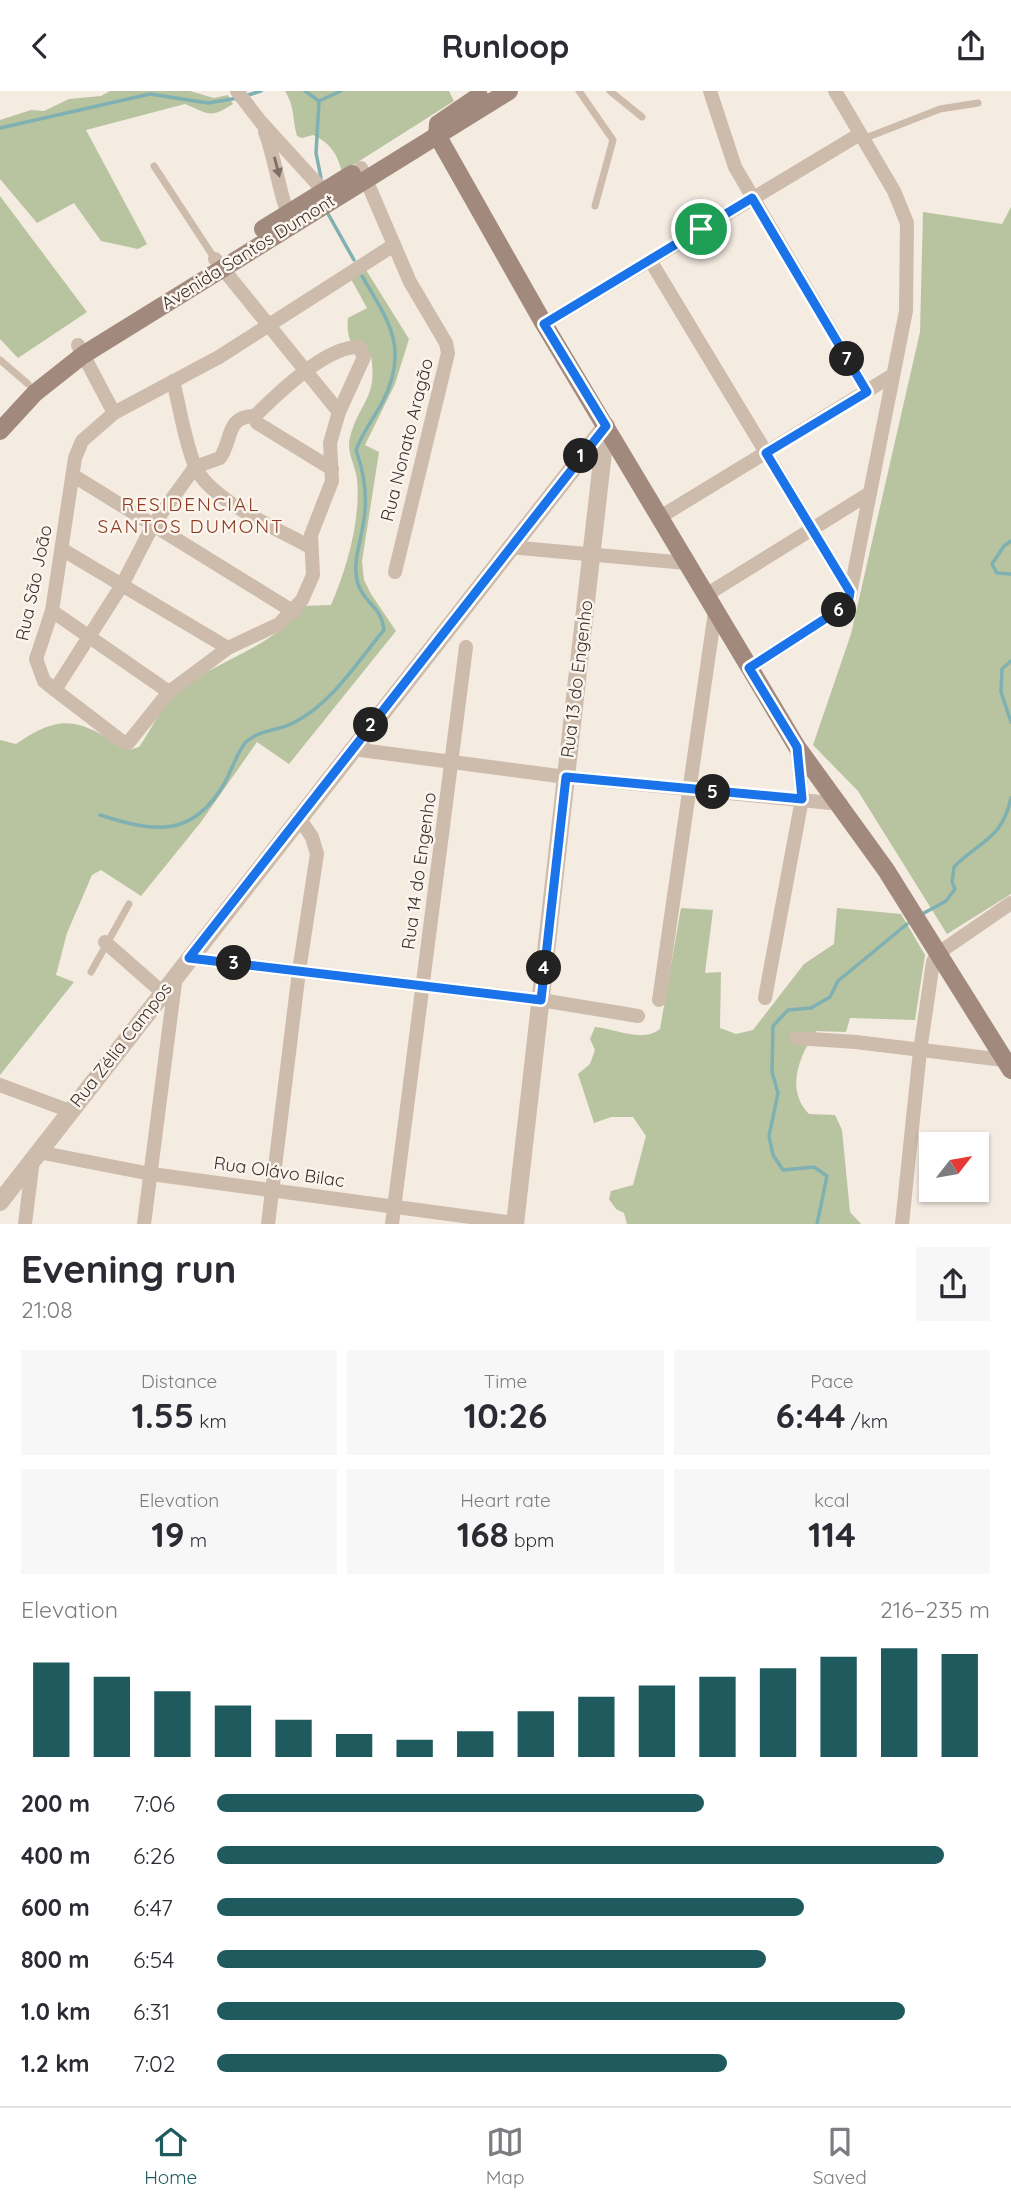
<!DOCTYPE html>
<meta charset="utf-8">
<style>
body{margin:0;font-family:Quicksand,sans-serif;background:#f7f7f7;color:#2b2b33;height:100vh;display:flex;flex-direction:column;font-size:26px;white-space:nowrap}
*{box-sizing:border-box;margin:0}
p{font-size:23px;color:#7c7c81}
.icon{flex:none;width:38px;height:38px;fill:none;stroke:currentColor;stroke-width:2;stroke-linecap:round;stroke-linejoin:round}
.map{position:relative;height:1133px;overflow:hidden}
.details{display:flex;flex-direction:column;background:#fff;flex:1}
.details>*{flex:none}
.needle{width:46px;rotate:59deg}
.fabs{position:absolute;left:919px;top:1041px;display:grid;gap:14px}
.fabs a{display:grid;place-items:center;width:70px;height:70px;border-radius:0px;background:#fff;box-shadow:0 2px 5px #0004;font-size:35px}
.pin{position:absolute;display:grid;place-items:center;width:60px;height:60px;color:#fff;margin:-30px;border:4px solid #fff;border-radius:50%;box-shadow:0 2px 7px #0007}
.km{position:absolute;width:35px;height:35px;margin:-18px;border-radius:50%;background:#222;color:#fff;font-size:19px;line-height:35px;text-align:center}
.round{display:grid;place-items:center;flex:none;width:74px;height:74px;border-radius:0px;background:#f7f7f7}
.overview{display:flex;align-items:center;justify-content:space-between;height:119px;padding:0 21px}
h1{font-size:38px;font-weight:700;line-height:52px}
.metrics{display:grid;grid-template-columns:repeat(3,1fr);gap:10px;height:119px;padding:7px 21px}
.metrics div{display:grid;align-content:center;border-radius:0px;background:#f7f7f7;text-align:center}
.metrics b{font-size:35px;font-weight:700}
.metrics small{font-size:19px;font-weight:400}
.metrics p{font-size:19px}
.chart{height:196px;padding:14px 21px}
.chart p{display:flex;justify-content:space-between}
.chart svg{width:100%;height:126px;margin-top:7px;stroke:#1f5a5e;stroke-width:6}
ul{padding:0 21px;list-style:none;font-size:23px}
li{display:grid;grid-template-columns:112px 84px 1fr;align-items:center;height:52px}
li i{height:18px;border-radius:9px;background:#1f5a5e}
header{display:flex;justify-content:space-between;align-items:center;height:91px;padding:0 21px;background:#fff;font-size:32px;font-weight:700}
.tab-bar{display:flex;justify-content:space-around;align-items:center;height:98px;border-top:2px solid #e1e1e2;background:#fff;font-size:19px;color:#7c7c81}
.tab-bar a{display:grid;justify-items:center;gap:4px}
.tab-bar .current{color:#1f5a5e}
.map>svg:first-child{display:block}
.green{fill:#b8c4a0}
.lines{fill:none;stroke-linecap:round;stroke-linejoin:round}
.stream{stroke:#7fb0b2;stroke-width:3.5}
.service{stroke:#cdbbac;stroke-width:7}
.minor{stroke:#cdbbac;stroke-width:14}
.tertiary{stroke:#cdbbac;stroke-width:18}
.secondary{stroke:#a18a7d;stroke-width:18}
.oneway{fill:#7d6f65}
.route-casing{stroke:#fff;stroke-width:14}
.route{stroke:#1a73e8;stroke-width:9}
.labels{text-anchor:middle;stroke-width:5;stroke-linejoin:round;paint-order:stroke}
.street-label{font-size:18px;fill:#3b302b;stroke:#fbf5ee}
.neighbourhood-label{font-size:19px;letter-spacing:2px;fill:#8c3b22;stroke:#fbf5ee}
</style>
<header><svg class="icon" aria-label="back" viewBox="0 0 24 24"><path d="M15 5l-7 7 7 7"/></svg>Runloop<svg class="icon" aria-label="share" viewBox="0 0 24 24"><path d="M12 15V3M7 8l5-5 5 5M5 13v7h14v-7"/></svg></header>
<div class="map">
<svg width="1011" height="1133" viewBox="0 0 1011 1133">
<rect width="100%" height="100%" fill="#f4ebe1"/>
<g class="green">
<path d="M110,0H190L214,7L228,4L233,13C210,28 209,23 185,13L86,39L147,153L138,158L101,150L74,112L37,132L0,88V29L31,19L44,20L69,8L101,5Z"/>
<path d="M285,0H449L454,10L342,81C337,62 330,52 313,44L302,47L297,45C292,26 295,17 285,0Z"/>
<path d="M0,105L87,221L18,267L0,248Z"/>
<path d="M1011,116V803L947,843L858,700L813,654L851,543L920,241L923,121L1002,133Z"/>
<path d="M366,179L409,248L395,293L365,354L379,361L362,470L364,489L371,503L396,540L289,673L257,651L201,731L141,805L101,779L92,784L67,842L56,884L74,891L0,984V649L16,653C66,618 82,632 129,659L139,656C151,639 161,616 176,603C214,568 274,558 303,515L331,514C347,477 361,428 357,388C355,373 346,361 350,346C360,310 378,307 371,265C351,260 346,246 348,227L367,217L351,188Z"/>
<path d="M681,817L713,819L705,882L721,881L720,937L736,943L753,939L804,873L834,853L837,817L901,823L925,864L915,929L850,927L846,941L816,940C799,966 785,998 809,1023L835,1024L842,1039L850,1121L861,1133H627L624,1122L616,1118L609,1108L611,1100L633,1094L646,1045L633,1026H611L594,1032L578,983L590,973L595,959L590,948L595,936C617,938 642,952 660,938Z"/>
</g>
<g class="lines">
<g class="stream">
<path d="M305,0L319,10L341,0"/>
<path d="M245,5L261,0"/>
<path d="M319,10L316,62L321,87"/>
<path d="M0,37L150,3L208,12L238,7"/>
<path d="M327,121L354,169"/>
<path d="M1011,450L1004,455L992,473L997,482L1011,483"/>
<path d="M1011,570L1002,578L1001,601L1011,631"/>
<path d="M100,724C153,741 192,748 224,693C231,681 237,661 246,651C260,638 280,640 295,631C333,611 357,571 384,539C381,514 365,514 358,493C352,473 360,454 363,434C368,409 365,384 356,359C363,341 373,328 382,312C410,258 389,231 362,185"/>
<path d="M924,822L946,810L955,798L952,791L954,776C981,749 1002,748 1011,707"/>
<path d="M817,1133L827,1085L814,1076L783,1079L773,1064L769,1045L778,1002L772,981L773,935L788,919L811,917L830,906L838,890L907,833"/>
</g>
<g class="service">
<path d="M579,0L613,49L595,115"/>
<path d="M610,0L642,26"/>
<path d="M863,48L940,18L978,12"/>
<path d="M154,75L215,168"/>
<path d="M0,269L28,293"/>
<path d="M91,881L129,813"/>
</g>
<g class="minor">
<path d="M237,0L260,30L331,108"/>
<path d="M710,0L735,76L867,301"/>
<path d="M265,41C276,68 280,112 293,132"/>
<path d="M361,77L410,191L446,252L448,262L395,481"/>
<path d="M215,168L339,321"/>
<path d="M650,169L850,501"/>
<path d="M544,233L860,43"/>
<path d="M78,254L114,322"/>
<path d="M173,290C180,317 184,348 195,375C209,409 278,438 310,456"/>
<path d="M255,325L257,332L332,378"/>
<path d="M74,385L294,521"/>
<path d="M660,426L893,284"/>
<path d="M509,456L686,472"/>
<path d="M63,459L228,557"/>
<path d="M706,504L870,402"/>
<path d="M52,520L169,601"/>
<path d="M749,577L848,513L906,220L907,132L894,100L835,0"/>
<path d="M55,599L122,494L153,434L195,376L220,367C233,349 225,325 255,325C278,302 326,255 359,256L364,266L339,321L330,352L332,390L311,444L313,484L302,509L279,533L228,557L169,601L128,652L123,651L55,599L44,590L36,568L52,520L75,367L82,350L114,322L219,266L394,154"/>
<path d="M353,658L566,686L841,713"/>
<path d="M105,851L162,901"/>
<path d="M189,867L541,909L638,925"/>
<path d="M765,907L802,708L797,656"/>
<path d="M659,909L715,521"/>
<path d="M796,947L856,951L1004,969"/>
<path d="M0,994L70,1020"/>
<path d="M38,1061L151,1083L515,1132"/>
<path d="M25,1133L33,1068"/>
<path d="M144,1133L176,884"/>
<path d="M268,1133L299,880L317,763L312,746L299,727"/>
<path d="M392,1133L466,556"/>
<path d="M902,1133L920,960L933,871L937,863L1011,812"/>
</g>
<g class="tertiary">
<path d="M0,1111L606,335"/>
<path d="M515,1133L606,335"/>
</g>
<g class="secondary">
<path d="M479,5L438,33L437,44L544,233L797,656L886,779L1011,979"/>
<path d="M263,138L352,83"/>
<path d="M0,340L35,302L83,264L509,0"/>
</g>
</g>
<defs><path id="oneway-solid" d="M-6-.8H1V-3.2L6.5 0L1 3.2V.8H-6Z" transform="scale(1.75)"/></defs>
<use class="oneway" href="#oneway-solid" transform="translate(277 76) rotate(75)"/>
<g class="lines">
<g class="route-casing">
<path id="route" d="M752,107L867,301L766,362L850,501L848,513L749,577L797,656L802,708L566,686L541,909L189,867L606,335L544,233Z"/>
</g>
<use href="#route" class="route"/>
</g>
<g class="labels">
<g class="street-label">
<text transform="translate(248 161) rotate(-32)" y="6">Avenida Santos Dumont</text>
<text transform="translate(407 349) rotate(-76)" y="6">Rua Nonato Aragão</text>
<text transform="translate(34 492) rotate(-78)" y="6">Rua São João</text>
<text transform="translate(577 588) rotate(-83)" y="6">Rua 13 do Engenho</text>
<text transform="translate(419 780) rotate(-82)" y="6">Rua 14 do Engenho</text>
<text transform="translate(121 954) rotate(-52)" y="6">Rua Zélia Campos</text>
<text transform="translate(279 1081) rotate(8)" y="6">Rua Olávo Bilac</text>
</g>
<g class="neighbourhood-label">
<text x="191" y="420">RESIDENCIAL<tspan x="191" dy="22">SANTOS DUMONT</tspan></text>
</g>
</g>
</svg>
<div class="fabs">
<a><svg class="needle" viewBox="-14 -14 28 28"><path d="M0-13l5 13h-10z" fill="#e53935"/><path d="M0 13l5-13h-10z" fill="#7c7c81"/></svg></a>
</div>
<div class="pin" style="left:701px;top:138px;background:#1e9e55"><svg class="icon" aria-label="arrive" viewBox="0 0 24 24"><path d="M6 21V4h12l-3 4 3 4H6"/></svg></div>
<b class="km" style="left:581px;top:365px">1</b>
<b class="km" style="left:371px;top:634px">2</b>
<b class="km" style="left:234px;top:872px">3</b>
<b class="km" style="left:544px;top:877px">4</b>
<b class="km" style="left:713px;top:701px">5</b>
<b class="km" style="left:839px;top:519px">6</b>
<b class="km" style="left:847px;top:268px">7</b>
</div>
<section class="details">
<div class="overview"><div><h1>Evening run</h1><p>21:08</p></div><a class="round"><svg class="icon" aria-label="share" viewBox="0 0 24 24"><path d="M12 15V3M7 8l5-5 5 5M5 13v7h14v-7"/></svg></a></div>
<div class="metrics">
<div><p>Distance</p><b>1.55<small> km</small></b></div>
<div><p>Time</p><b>10:26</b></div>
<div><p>Pace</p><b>6:44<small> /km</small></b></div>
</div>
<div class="metrics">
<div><p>Elevation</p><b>19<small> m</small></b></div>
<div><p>Heart rate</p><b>168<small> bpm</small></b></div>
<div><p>kcal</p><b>114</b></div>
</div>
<div class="chart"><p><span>Elevation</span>216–235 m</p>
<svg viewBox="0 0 160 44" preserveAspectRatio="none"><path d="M5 44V11M15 44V16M25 44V21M35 44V26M45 44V31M55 44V36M65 44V38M75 44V35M85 44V28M95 44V23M105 44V19M115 44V16M125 44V13M135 44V9M145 44V6M155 44V8"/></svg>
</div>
<ul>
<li><b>200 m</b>7:06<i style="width:63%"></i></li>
<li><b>400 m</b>6:26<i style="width:94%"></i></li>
<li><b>600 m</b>6:47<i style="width:76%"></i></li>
<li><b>800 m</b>6:54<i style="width:71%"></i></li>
<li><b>1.0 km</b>6:31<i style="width:89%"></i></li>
<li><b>1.2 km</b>7:02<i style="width:66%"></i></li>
</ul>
</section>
<nav class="tab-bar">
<a class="current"><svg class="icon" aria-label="home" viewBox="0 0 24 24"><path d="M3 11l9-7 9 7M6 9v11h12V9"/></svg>Home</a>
<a><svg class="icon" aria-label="map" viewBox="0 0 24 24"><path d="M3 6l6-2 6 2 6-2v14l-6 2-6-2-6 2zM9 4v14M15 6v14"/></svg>Map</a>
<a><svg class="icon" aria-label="saved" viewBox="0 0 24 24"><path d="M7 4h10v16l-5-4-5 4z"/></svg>Saved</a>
</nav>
